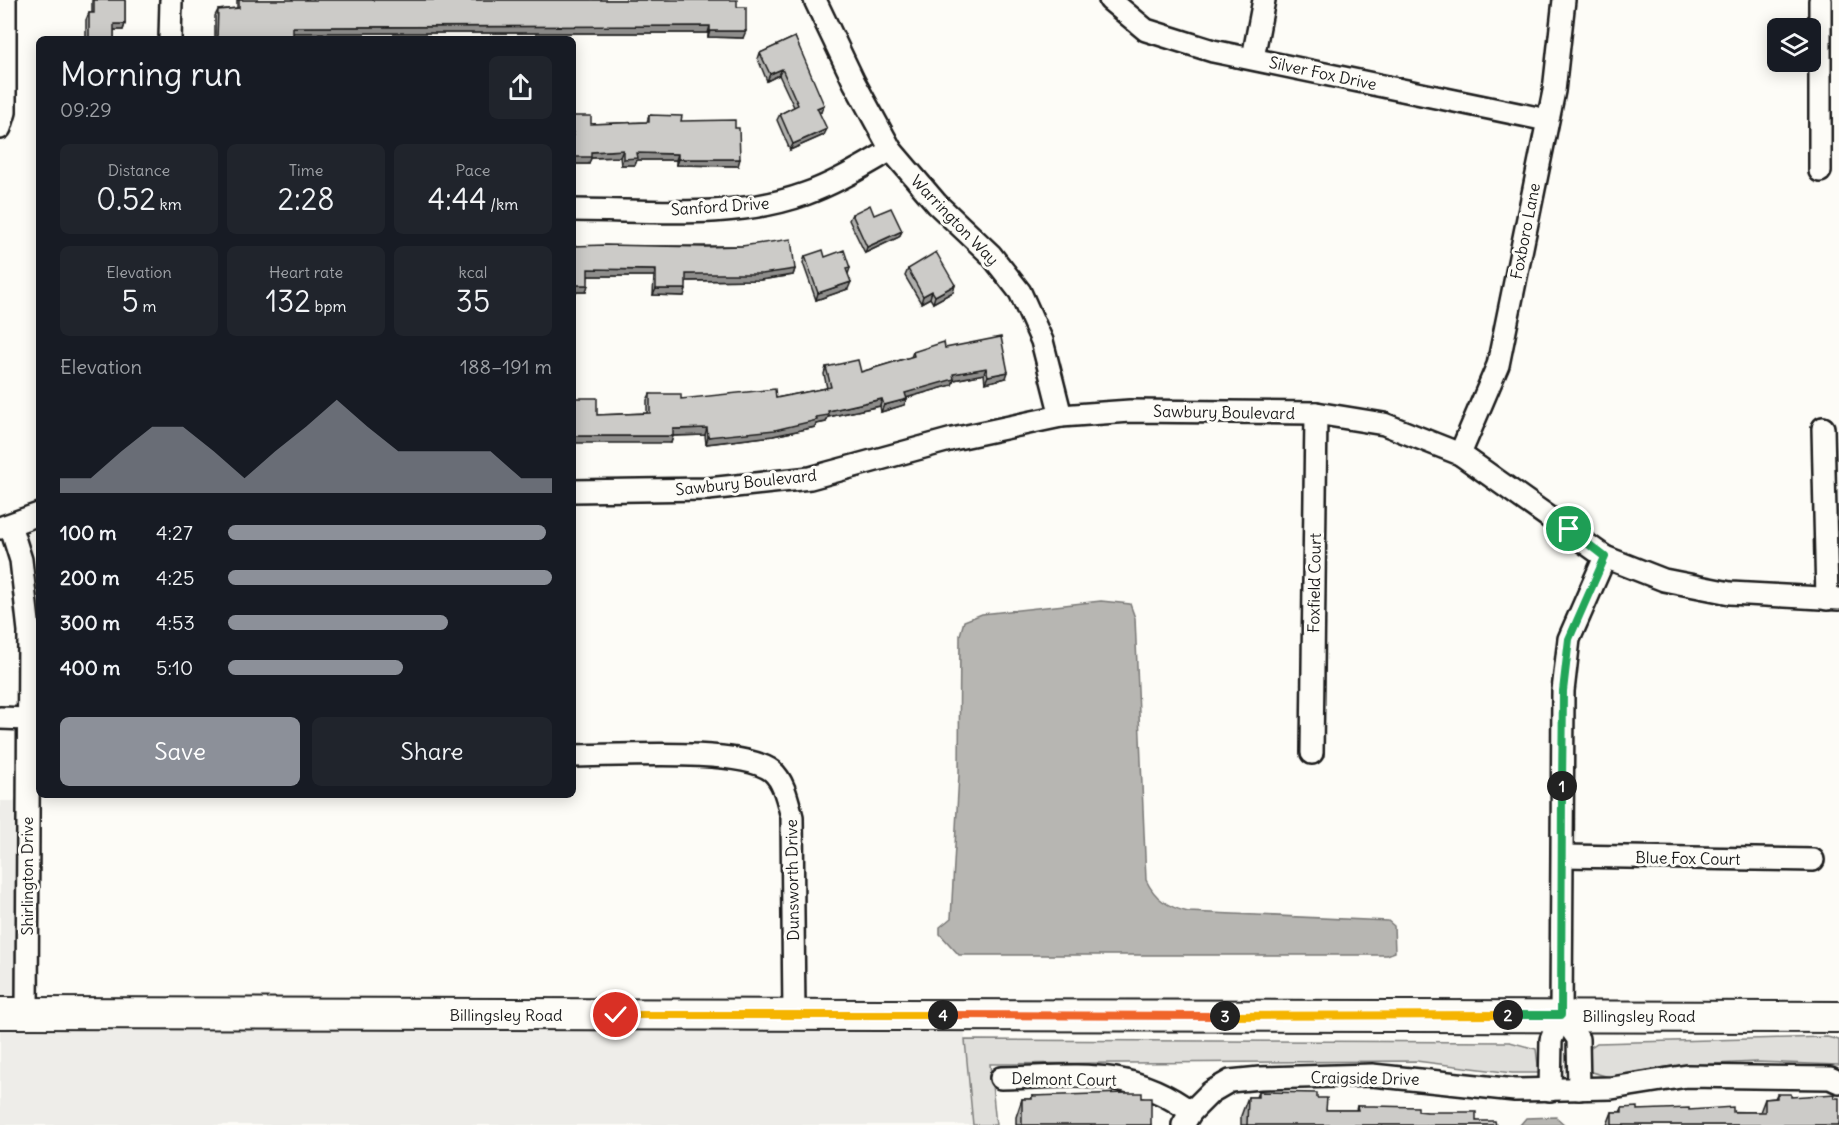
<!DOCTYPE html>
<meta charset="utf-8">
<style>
body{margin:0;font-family:Delius,sans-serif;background:#20242c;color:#f1f3f6;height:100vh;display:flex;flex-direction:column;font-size:22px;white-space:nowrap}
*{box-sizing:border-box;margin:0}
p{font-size:20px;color:#9ea1a6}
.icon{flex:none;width:33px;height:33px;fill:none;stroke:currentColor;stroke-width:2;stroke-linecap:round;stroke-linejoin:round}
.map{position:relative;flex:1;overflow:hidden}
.sheet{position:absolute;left:36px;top:36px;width:540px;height:762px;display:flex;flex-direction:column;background:#171b24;border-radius:9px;box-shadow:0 3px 15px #0003}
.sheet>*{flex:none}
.fabs{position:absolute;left:1767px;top:18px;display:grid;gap:12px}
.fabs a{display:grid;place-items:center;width:54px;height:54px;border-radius:9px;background:#171b24;box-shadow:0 3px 15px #0003;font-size:30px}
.pin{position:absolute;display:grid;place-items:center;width:51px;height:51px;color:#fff;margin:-26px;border:3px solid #fff;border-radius:50%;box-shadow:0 2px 6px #0007}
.km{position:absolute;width:30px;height:30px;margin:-15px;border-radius:50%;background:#222;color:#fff;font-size:16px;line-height:30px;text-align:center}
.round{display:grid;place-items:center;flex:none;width:63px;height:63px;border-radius:9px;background:#20242c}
.head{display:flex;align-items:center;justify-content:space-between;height:102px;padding:0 24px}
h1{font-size:33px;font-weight:600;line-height:45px}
.figures{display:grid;grid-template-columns:repeat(3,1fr);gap:9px;height:102px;padding:6px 24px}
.figures div{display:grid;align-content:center;border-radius:9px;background:#20242c;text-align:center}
.figures b{font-size:30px;font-weight:600}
.figures small{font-size:16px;font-weight:400}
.figures p{font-size:16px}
.chart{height:168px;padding:12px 24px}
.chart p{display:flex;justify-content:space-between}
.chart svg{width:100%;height:108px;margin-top:6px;fill:#8c9099;opacity:.7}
.action{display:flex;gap:12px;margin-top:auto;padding:12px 24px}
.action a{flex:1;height:69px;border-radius:9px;background:#8c9099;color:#fff;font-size:24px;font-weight:600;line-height:69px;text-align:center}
.action a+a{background:#20242c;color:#f1f3f6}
ul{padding:0 24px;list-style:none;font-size:20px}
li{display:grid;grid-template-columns:96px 72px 1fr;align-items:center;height:45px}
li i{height:15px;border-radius:8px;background:#8c9099}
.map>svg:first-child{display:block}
.built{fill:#eeede9}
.green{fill:#e0dfdb;stroke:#7e7e7c;stroke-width:1.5}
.water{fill:#b7b6b2;stroke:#797876;stroke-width:1.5}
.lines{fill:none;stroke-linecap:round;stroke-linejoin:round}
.street-casing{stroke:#1c1c1c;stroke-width:26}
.secondary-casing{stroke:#1c1c1c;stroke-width:34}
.street{stroke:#fdfcf7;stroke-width:21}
.secondary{stroke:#fdfcf7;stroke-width:30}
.wall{fill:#afafac;stroke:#1c1c1c;stroke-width:1.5}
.shaded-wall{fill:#8f8e8c;stroke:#1c1c1c;stroke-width:1.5}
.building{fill:#cccbc8;stroke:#1c1c1c;stroke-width:1.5}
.split-1-casing{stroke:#fff;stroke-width:12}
.split-2-casing{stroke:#fff;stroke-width:12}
.split-3-casing{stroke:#fff;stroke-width:12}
.split-4-casing{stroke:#fff;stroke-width:12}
.split-5-casing{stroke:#fff;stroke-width:12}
.split-1{stroke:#22a559;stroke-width:8}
.split-2{stroke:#22a559;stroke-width:8}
.split-3{stroke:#f5b400;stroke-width:8}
.split-4{stroke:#f0652b;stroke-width:8}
.split-5{stroke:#f5b400;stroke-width:8}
.labels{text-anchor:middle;stroke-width:6;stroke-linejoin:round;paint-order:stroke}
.street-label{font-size:16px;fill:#1c1c1c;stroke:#fdfcf7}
</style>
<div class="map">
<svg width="1839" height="1125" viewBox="0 0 1839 1125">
<rect width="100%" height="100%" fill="#fdfcf7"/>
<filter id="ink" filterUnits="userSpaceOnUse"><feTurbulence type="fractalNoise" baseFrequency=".0167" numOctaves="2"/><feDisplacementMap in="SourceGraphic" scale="12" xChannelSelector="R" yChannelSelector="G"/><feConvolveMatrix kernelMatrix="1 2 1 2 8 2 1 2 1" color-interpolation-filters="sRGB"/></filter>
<g filter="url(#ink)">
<path class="built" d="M0,801H28L27,1013L963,1015L973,1125H0Z"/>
<g class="green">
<path d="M1827,1037L1839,1040V1065L1756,1062L1672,1066L1609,1077L1588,1071V1049L1597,1043Z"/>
<path d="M965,1040L1510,1042L1536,1049L1539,1073H1512L1416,1061L990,1064L996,1125H973Z"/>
</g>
<g class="water">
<path d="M1101,601L1130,604L1135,618L1146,880C1155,899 1168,907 1188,912L1388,921L1394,926L1395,952L1387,955H959L940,934V927L951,918L959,774L960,635L964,621L982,614Z"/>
<path d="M1556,1117L1565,1125H1520L1526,1118Z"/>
</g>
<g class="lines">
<g class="street-casing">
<g id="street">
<path d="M815,0L854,82L891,150L937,204L991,255L1020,292L1042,341L1061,416"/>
<path d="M1110,0L1146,30L1213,51L1547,120"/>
<path d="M1820,0V171"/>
<path d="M170,39L171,0"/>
<path d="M1253,58L1264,0"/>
<path d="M0,128L5,112V0"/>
<path d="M573,210C649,210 733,220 805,194C836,183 863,166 891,150"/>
<path d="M1823,428L1827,599"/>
<path d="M1460,454L1498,365L1554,91L1564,0"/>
<path d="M573,491L708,489L810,478L953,439L1061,416L1130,411L1316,413L1384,424L1460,454L1605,557L1664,580L1730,593L1839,599"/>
<path d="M10,525L21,560L29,631L27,1013"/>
<path d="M0,528L39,514"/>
<path d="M0,718L28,719"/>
<path d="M1312,753L1316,413"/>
<path d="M573,756C616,756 741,747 772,771C784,781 788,802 792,817L794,1015"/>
<path d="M1563,856L1813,860"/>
<path d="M1561,1015L1578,1039L1579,1089"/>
<path d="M1001,1078C1074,1077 1128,1065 1191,1112"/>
<path d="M1550,1090L1551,1040L1561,1015L1563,691L1569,639L1605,557"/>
<path d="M1183,1125L1191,1112L1211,1092L1230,1081L1260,1078L1372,1075L1515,1090L1612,1088L1687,1076L1830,1078L1839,1082"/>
</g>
</g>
<g class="secondary-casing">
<path id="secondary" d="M0,1013L1839,1017"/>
</g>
<use href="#street" class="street"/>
<use href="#secondary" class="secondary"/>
</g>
<g class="wall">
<path d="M92,0H125V24L123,30H114V39H86V20L89,13H92Z"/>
<path d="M237,0H665L737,7L743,38L708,37V33H293L292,39H215V16L218,10L237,8Z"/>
<path d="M795,37L821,112H819L824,135L790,150L777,120L780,114L794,107L779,75L767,81L758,59L760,53Z"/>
<path d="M649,115L681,121L738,166L676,165V160H637L635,165H621L620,157L591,158L589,164H573V116L591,124L647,122Z"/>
<path d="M852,214L874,215L902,231L899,237L865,253L849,220Z"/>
<path d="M573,246H742L795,269L793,275L760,280L686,281L684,296L653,295L654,276H588L586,292H573Z"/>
<path d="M805,256L850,268L848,274V289L816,300L803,263Z"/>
<path d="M908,269L955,285L953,292L933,303L930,298L921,303L905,276Z"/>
<path d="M945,348L1006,378L985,383L984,374L954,380L952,385L906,398L904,405L881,412L880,406L828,417L826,422L816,424L815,427L773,436L706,444L705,435L673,436L671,443L597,415L647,413V400L650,394L681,399L776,398L827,388L824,374L826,367L861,372L911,357L913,352Z"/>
<path d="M1258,1092L1317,1098L1326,1110H1356L1357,1106L1418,1111L1476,1121L1496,1125H1241V1116L1248,1097H1256Z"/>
<path d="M1777,1094L1791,1097L1834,1098L1839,1125H1607L1612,1112H1620L1622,1108L1637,1110L1760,1112L1765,1099L1775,1098Z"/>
<path d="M1032,1096L1142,1098L1151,1125H1016V1117L1022,1099H1031Z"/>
</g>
<g class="shaded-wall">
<path d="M114,24H125L123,30H111Z"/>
<path d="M710,26L708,33H290L293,27Z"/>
<path d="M710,31H746L743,38L708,37Z"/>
<path d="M293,36L292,39H256V37Z"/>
<path d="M782,69L779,75L767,81L770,74Z"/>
<path d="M824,105L821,112L815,114L817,108Z"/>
<path d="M827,129L824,135L790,150L793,144Z"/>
<path d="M623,150L620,157L591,158L589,164H573V157L591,152Z"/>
<path d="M637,153L678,154L676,160H637L635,165H621L623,159Z"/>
<path d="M678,159H740L738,166L676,165Z"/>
<path d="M902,231L899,237L865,253L867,247Z"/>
<path d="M588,269L656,270L654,276H585Z"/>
<path d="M795,269L793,275L760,280L684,281L686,274Z"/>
<path d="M851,282L848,289L816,300L818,293Z"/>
<path d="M573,285H588L586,292H573Z"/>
<path d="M955,285L953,292L933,303L935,296Z"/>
<path d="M656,289H686L684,296L653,295Z"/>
<path d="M932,291L930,298L921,303L923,296Z"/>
<path d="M986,368L984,374L954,380L952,385L902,399L905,393L953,374Z"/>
<path d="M1008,372L1006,378L985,383L988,376Z"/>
<path d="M882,399L880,406L828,417L826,422L816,424L815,427L773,436L706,444L708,437L816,417L828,411Z"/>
<path d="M907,399L904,405L881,412L884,405Z"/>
<path d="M707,428L705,435L671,436L673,429Z"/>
<path d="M573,436H673L671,443H573Z"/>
</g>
<g class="building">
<path d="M94,0H125V24H114V39H89V13H94Z"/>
<path d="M239,0H737V7H746V31H710V26L293,27V36L256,37V39H217L218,10L239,8Z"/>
<path d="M795,37L824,105L817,108L827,129L793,144L780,114L798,105L782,69L770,74L760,53Z"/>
<path d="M649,115L682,116L681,121L735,120V128H739L740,159H678V154L637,153L638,158L623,159V150L591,152V157H573V116H591V124L649,122Z"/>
<path d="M870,205L874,215L891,208L902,231L867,247L852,214Z"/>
<path d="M791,239L795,269L762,274H686V289H656V270L588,269V285H573V246L606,245L705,247L742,246Z"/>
<path d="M823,250L825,257L844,250L850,268L846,269L851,282L818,293L805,256Z"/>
<path d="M936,252L955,285L935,296L932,291L923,296L908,269Z"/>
<path d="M1001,337L1008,372L988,376L986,368L953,374L954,379L905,393L907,399L884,405L882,399L828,411L829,415L816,417L817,420L775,430L708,437L707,428L673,429V436H573V398H597V415L650,413V394H681V399L775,389L776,398L831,387L826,367L858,360L861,372L914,356L913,352L944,342L945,348Z"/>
<path d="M1258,1092L1317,1093V1098H1327L1326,1110H1358L1357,1106H1374L1418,1107V1111L1427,1112H1476V1121H1495L1496,1125H1247L1248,1097H1258Z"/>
<path d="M1126,1093H1142V1098H1151V1125H1022V1099H1032V1096Z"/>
<path d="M1777,1094H1791V1097L1835,1094L1834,1098H1839V1125H1612V1112H1622V1108L1637,1107V1110L1689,1108V1110L1733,1107V1112H1765V1099L1777,1098Z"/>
</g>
</g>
<g class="lines" filter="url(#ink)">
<g class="split-1-casing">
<path id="split-1" d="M1562,786L1563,691L1569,639L1605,557L1569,529"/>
</g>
<g class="split-2-casing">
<path id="split-2" d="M1508,1015H1561L1562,786"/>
</g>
<g class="split-3-casing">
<path id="split-3" d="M1225,1016L1508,1015"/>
</g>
<g class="split-4-casing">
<path id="split-4" d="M943,1015L1225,1016"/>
</g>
<g class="split-5-casing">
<path id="split-5" d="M616,1015H943"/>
</g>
<use href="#split-1" class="split-1"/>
<use href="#split-2" class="split-2"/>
<use href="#split-3" class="split-3"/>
<use href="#split-4" class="split-4"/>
<use href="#split-5" class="split-5"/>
</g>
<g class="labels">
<g class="street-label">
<text transform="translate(1323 73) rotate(12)" y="6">Silver Fox Drive</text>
<text transform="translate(720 206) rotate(-4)" y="6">Sanford Drive</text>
<text transform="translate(955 220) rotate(46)" y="6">Warrington Way</text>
<text transform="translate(1525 231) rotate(-79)" y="6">Foxboro Lane</text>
<text transform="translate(1224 412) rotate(1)" y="6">Sawbury Boulevard</text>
<text transform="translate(746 482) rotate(-6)" y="6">Sawbury Boulevard</text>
<text transform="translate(1314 583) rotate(-89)" y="6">Foxfield Court</text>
<text transform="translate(1688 858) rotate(1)" y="6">Blue Fox Court</text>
<text transform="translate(27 876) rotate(-90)" y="6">Shirlington Drive</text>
<text transform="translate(792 880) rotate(-91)" y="6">Dunsworth Drive</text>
<text x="506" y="1021">Billingsley Road</text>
<text x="1639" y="1022">Billingsley Road</text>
<text transform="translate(1365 1078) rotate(1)" y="6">Craigside Drive</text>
<text transform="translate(1064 1079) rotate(1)" y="6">Delmont Court</text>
</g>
</g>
</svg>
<div class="fabs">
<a><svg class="icon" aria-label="layers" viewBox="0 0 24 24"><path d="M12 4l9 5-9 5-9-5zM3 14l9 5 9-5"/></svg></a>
</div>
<div class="pin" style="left:1569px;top:529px;background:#1e9e55"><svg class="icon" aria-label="arrive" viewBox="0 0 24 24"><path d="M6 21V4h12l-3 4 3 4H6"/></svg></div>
<div class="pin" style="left:616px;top:1015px;background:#d93025"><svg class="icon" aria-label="check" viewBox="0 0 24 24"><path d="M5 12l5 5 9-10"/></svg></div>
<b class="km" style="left:1562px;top:786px">1</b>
<b class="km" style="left:1508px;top:1015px">2</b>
<b class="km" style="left:1225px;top:1016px">3</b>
<b class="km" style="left:943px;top:1015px">4</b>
<section class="sheet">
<div class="head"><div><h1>Morning run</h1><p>09:29</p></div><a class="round"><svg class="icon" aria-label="share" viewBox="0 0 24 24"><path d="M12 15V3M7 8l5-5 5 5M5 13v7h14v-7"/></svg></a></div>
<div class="figures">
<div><p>Distance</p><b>0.52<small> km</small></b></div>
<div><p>Time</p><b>2:28</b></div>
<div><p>Pace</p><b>4:44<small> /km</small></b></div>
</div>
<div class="figures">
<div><p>Elevation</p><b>5<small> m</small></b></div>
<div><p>Heart rate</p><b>132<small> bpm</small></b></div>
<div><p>kcal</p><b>35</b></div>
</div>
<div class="chart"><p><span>Elevation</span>188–191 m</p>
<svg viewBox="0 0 160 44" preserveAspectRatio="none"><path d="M0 44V38L10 38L20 27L30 17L40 17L50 27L60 38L70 27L80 17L90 6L100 17L110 27L120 27L130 27L140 27L150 38L160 38V44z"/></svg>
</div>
<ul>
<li><b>100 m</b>4:27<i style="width:98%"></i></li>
<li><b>200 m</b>4:25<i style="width:100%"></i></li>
<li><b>300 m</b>4:53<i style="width:68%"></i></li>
<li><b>400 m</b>5:10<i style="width:54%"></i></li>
</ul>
<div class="action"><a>Save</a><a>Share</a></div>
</section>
</div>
